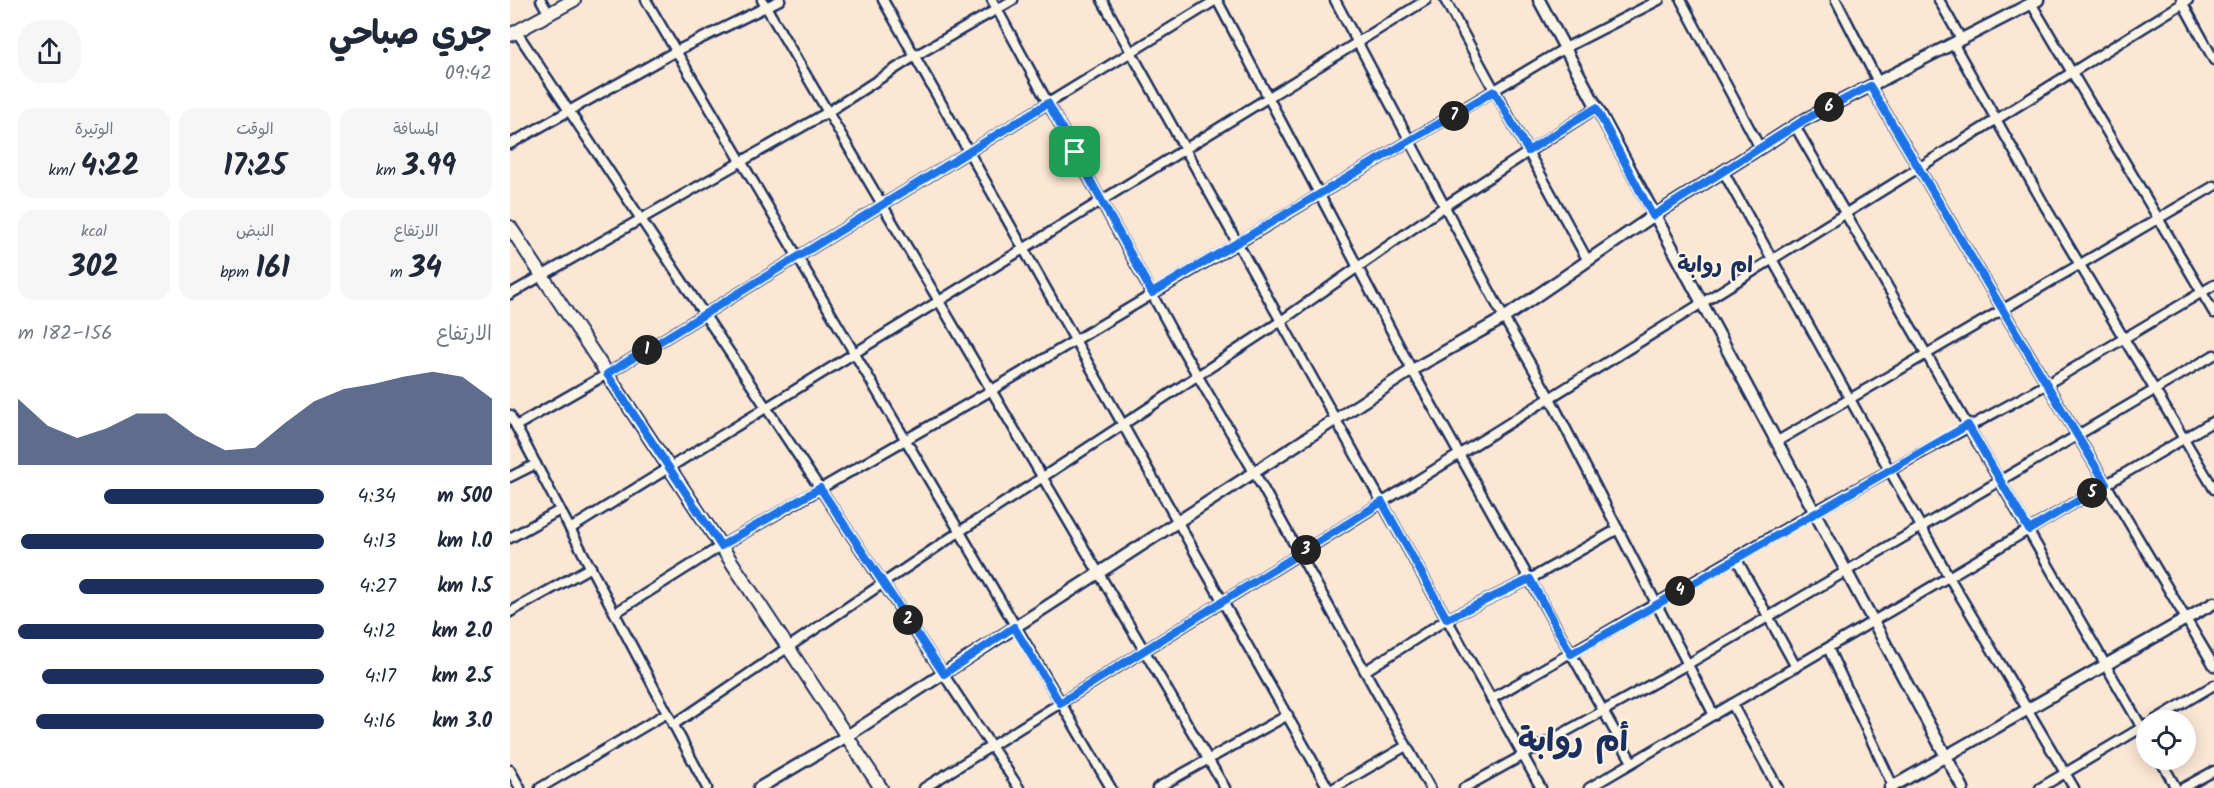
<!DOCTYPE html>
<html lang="ar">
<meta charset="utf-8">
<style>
body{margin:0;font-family:Kalam,"Playpen Sans Arabic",sans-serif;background:#f6f6f7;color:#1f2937;direction:rtl;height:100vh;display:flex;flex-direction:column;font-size:22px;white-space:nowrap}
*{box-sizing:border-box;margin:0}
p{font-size:20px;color:#747a83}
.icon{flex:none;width:33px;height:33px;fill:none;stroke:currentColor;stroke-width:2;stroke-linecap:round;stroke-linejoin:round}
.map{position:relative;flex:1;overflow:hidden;direction:ltr}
.panel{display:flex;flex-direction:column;background:#fff;width:510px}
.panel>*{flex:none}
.fabs{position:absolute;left:1626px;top:710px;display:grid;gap:12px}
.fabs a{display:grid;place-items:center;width:60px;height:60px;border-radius:50%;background:#fff;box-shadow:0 3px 15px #0003;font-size:30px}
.pin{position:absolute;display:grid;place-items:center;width:51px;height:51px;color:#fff;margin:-26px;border-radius:12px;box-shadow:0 3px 9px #0006}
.km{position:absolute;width:30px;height:30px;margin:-15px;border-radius:50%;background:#222;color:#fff;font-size:16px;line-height:30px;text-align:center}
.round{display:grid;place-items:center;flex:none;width:63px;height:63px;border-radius:24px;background:#f6f6f7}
.overview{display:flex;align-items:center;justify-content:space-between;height:102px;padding:0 18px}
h1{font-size:33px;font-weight:700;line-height:45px}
.figures{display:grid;grid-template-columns:repeat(3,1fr);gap:9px;height:102px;padding:6px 18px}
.figures div{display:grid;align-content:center;border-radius:15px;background:#f6f6f7;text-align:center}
.figures b{font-size:30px;font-weight:700}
.figures small{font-size:16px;font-weight:400}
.figures p{font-size:16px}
.chart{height:168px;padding:12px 18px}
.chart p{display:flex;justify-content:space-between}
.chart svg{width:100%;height:108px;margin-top:6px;fill:#1b2f5e;opacity:.7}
ul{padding:0 18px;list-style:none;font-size:20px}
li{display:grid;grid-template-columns:96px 72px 1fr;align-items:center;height:45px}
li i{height:15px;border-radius:8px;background:#1b2f5e}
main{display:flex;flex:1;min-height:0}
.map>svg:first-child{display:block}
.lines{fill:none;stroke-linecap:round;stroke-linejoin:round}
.minor-casing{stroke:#1b2f5e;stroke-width:13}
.tertiary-casing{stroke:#1b2f5e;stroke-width:15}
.secondary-casing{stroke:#1b2f5e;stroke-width:16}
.minor{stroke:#fcf5e5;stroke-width:8}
.tertiary{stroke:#fcf5e5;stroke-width:10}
.secondary{stroke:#fcf5e5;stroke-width:12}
.route-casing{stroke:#fff;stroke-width:12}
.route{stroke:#1a73e8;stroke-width:8}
.labels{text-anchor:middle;stroke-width:4.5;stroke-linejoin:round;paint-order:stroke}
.quarter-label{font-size:22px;font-weight:bold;fill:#1b2f5e;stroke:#fcf5e5}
.town-label{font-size:32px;font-weight:bold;fill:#1b2f5e;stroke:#fcf5e5}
</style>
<main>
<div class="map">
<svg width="1704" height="788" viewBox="0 0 1704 788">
<rect width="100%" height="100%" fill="#fce7d4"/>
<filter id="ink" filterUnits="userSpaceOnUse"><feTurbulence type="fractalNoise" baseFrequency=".0167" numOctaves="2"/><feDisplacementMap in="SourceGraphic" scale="12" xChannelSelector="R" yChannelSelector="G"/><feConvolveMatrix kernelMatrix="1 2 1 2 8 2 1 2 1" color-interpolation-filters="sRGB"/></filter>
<g filter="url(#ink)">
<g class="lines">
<g class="minor-casing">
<g id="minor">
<path d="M31,0L39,14"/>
<path d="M136,0L601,788"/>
<path d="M252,0L715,788"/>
<path d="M373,0L818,788"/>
<path d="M482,0L669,344L744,472L920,788"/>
<path d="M592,0L1031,788"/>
<path d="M707,0L902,370L1122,762"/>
<path d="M825,0L994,318L1040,398L1204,715"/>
<path d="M935,0L1078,261"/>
<path d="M1171,0L1250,148"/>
<path d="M1326,0L1368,82"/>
<path d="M1429,0L1451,39"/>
<path d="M1671,0L1704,60"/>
<path d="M1521,3L1704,313"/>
<path d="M6,31L509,788"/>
<path d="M1443,43L1536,208L1704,489"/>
<path d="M1360,86L1704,666"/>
<path d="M1285,126L1636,735"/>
<path d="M0,144L166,51L270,0"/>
<path d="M1213,171L1439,577L1564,788"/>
<path d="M0,294L318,112L405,56L503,0"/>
<path d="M0,415L197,788"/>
<path d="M6,426L97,374L706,0"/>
<path d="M1266,442L1704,186"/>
<path d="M0,477L26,464"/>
<path d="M60,529L916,0"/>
<path d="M0,538L50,510"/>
<path d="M1226,558L1286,667"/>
<path d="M0,612L81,567"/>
<path d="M105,613L211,546L482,390L1055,48L1149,0"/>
<path d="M1318,648L1383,786"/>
<path d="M855,671L937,619L1020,579L1108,529"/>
<path d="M981,699L1304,512L1537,384L1704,285"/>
<path d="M1222,704L1268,788"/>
<path d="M1645,720L1704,685"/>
<path d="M163,725L449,532L771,321L935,206L1086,108"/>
<path d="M1650,759L1666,788"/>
<path d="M0,770L10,788"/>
<path d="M30,788L157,713"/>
<path d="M414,788L1678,0"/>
<path d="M647,788L778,715"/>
<path d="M824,788L896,746"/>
<path d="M954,788L1178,664L1704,355"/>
<path d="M1079,788L1704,421"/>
<path d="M1530,788L1636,725"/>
<path d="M1673,788L1704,771"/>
</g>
</g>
<g class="tertiary-casing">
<g id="tertiary">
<path d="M1029,0L1453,788"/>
<path d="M249,788L337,736L902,370L994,318L1143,216L1294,120L1528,0"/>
<path d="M1380,788L1704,603"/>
</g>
</g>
<g class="secondary-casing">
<g id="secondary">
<path d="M0,35L64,0"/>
<path d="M0,227L371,788"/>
</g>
</g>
<use href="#minor" class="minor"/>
<use href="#tertiary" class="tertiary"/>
<use href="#secondary" class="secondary"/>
</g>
</g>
<g class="lines" filter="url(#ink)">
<g class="route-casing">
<path id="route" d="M1360,86L1596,484L1519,530L1458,425L1061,654L1020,579L937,619L872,502L550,703L504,627L434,674L310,488L211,546L97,374L538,103L642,293L984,91L1018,151L1086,108L1143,216L1294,120Z"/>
</g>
<use href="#route" class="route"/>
</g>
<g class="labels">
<g class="quarter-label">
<text x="1205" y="272">ام روابة</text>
</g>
<g class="town-label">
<text x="1063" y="751">أم روابة</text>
</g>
</g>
</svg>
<div class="fabs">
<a><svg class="icon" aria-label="locate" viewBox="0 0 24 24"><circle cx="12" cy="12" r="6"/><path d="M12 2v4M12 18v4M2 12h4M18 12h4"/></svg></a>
</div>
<div class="pin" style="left:565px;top:152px;background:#1e9e55"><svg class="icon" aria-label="arrive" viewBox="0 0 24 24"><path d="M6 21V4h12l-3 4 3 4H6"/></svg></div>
<b class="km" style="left:137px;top:350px">1</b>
<b class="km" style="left:398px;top:620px">2</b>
<b class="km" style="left:796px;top:550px">3</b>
<b class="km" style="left:1170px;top:591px">4</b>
<b class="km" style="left:1582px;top:493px">5</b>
<b class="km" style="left:1319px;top:107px">6</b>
<b class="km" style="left:944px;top:116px">7</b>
</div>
<section class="panel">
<div class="overview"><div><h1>جري صباحي</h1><p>09:42</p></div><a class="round"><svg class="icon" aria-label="share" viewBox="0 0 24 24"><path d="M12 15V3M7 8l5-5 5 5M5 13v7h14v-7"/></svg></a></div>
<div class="figures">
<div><p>المسافة</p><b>3.99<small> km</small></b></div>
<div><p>الوقت</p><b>17:25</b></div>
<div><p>الوتيرة</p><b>4:22<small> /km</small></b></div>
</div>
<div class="figures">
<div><p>الارتفاع</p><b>34<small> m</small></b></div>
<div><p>النبض</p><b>161<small> bpm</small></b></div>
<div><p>kcal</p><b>302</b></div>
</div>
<div class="chart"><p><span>الارتفاع</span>156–182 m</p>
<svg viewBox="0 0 160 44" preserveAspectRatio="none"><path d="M0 44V17L10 28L20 33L30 29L40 23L50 23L60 32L70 38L80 37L90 27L100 18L110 13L120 11L130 8L140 6L150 8L160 17V44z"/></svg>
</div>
<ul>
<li><b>500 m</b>4:34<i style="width:72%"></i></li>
<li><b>1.0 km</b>4:13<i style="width:99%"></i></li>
<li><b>1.5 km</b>4:27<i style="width:80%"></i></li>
<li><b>2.0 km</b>4:12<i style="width:100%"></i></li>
<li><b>2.5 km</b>4:17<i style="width:92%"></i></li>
<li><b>3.0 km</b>4:16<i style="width:94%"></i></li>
</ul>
</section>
</main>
